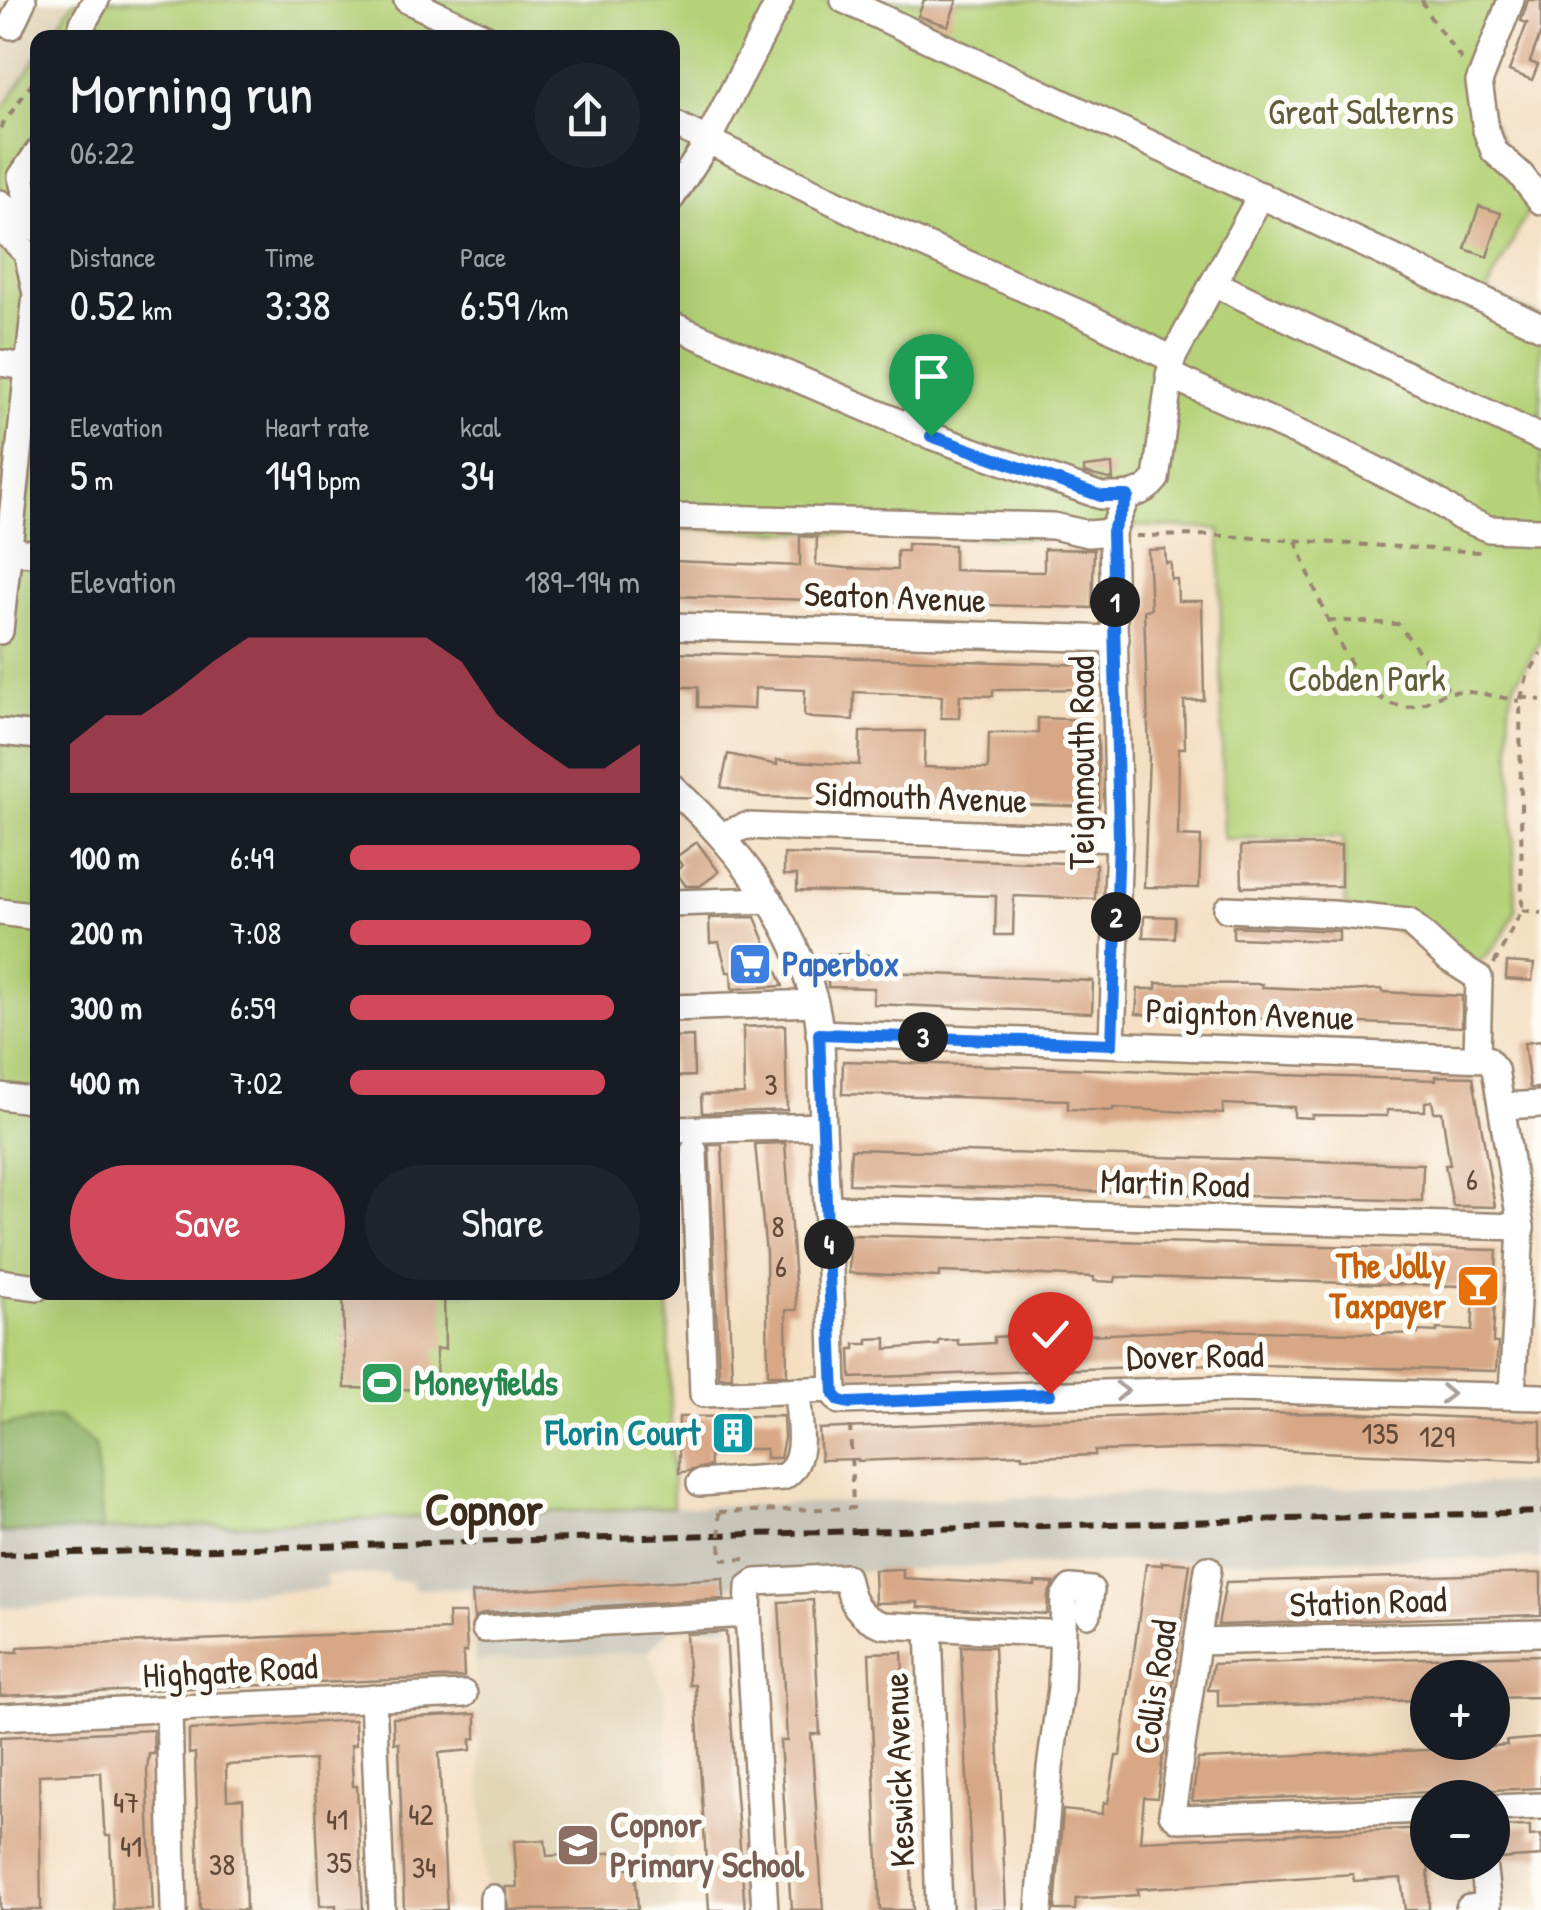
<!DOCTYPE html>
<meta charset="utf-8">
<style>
body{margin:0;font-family:"Patrick Hand",sans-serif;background:#20242c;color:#f1f3f6;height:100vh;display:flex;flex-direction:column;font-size:38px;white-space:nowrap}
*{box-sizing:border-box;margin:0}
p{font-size:32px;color:#9ea1a6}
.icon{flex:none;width:55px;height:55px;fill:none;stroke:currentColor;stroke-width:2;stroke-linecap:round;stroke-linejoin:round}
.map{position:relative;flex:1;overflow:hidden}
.details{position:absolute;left:30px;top:30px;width:650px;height:1270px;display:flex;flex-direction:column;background:#171b24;border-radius:20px;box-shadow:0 10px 40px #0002}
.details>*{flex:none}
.buttons{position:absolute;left:1410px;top:1660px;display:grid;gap:20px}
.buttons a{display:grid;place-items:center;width:100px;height:100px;border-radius:50%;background:#171b24;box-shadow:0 10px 40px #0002;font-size:50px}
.pin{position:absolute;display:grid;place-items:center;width:85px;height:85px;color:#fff;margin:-102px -42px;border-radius:50% 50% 50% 0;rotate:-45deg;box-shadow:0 0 10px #0007}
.pin .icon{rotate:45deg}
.km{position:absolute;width:50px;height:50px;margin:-25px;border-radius:50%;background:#222;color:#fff;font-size:28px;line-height:50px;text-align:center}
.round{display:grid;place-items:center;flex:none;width:105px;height:105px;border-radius:52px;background:#20242c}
.overview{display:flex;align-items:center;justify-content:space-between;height:170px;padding:0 40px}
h1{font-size:55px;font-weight:600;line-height:75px}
.stats{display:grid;grid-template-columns:repeat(3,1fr);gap:15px;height:170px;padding:10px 40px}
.stats div{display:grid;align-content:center}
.stats b{font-size:42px;font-weight:600}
.stats small{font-size:28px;font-weight:400}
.stats p{font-size:28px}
.chart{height:280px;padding:20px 40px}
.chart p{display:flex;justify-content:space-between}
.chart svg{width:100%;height:180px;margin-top:10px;fill:#d1495b;opacity:.7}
.action{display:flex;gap:20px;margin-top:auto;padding:20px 40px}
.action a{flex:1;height:115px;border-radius:60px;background:#d1495b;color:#fff;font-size:40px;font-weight:600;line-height:115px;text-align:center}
.action a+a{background:#20242c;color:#f1f3f6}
ul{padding:0 40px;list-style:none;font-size:32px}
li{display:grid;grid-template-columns:160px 120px 1fr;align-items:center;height:75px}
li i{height:25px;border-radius:12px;background:#d1495b}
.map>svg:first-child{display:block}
.built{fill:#e3d6b7}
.industrial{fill:#c8c4b8}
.green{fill:#b5d278;stroke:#787e4b;stroke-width:2.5}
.forest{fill:#90b468;stroke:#666f43;stroke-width:2.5}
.building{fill:#d8a786}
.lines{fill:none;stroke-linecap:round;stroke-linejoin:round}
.minor-casing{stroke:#988470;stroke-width:30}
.path{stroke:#988470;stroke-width:4;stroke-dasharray:8 8;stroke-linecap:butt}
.minor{stroke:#fff;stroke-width:25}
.rail{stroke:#3b2a1e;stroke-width:6;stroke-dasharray:15 8;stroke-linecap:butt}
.path-bridge{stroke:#988470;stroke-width:4;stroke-dasharray:8 8;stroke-linecap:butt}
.oneway{stroke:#a79f9a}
.route-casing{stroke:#fff;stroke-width:20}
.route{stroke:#1a73e8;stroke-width:12}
.labels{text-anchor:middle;stroke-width:10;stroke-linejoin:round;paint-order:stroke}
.number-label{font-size:30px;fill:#624938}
.park-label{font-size:35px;fill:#605c39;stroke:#fdfcf7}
.street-label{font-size:35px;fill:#3b2a1e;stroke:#fdfcf7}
.shop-label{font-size:35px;font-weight:bold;fill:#366cbe;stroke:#fdfcf7;text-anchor:start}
.food-label{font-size:35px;font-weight:bold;fill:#c56008;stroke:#fdfcf7;text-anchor:end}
.leisure-label{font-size:35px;font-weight:bold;fill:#27864d;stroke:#fdfcf7;text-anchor:start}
.culture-label{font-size:35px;font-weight:bold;fill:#0d838f;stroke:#fdfcf7;text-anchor:end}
.education-label{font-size:35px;font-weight:bold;fill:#785e54;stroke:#fdfcf7;text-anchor:start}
.district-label{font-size:45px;font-weight:bold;fill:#3b2a1e;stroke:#fdfcf7}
</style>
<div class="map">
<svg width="1541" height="1910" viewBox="0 0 1541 1910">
<rect width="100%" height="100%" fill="#fdfcf7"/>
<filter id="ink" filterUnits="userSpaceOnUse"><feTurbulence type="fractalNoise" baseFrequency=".01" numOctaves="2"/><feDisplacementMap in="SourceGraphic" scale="20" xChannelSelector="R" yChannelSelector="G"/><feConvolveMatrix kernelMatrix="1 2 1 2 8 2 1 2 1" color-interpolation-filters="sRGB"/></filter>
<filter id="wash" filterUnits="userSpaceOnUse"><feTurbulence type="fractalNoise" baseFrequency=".0048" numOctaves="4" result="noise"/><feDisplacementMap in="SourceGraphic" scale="40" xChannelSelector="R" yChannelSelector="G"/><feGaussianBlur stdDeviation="2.25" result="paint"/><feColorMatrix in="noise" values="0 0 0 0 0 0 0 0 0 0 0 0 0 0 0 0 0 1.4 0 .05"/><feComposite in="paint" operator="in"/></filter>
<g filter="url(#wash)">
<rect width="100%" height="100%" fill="#f4dfc3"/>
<g class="built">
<path d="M0,0H74L50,37L38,38L37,56L0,114Z"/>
<path d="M649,1651L664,1692L678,1910H487L475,1661Z"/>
</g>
<path class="industrial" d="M1541,1483V1558L1134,1561L752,1575L728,1587L729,1626L669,1629L649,1651L475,1661L471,1588L413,1589L412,1581H390L389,1574L326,1575L327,1588L0,1608V1533L673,1507Z"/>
<g class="green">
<path d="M74,0H1506L1472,82L1532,203L1487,291L1541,318V640L1514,685L1509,705L1516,910C1505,933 1494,955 1470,966L1345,906L1343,837L1223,839L1220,529L1135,526L1125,541L673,529L672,38H50Z"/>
<path d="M37,56L38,1292L668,1293L673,1507L103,1530L94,1445L58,1417L0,1426V114Z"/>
</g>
<path class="forest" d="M58,1417L95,1445L103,1530L0,1533V1426Z"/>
<g id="blocks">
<g class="building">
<path d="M924,0H957L948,26L918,16Z"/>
<path d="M1528,0H1541V32L1530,62L1538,65L1532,80L1509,71L1527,23L1521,21Z"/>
<path d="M1479,206L1501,213L1487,257L1465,249Z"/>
<path d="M1112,464L1113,480L1084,473V467Z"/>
<path d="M800,536L817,537L816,565L846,568L897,570V551H907V544L954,545V570L978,571L1044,572V549L1094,550L1092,608L672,596V561L800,566Z"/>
<path d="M1165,549L1166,563H1171V579H1177L1178,601H1202L1204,700L1184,701L1185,748H1179L1178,836L1201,837L1199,888L1144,887L1149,756L1144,610L1151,609L1148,550Z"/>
<path d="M672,652L1092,665L1091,689L993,690V696L960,695L959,718H941L942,696L854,692L853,720L812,718L804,716L805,690L755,688L754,709L698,707V687H672Z"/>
<path d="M1038,718L1092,720L1091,735H1098L1099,807L762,797L721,787L728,754L777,765V760L859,765L860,732L925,731L924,767L988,769L989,733H1038Z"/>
<path d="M697,842L719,872L700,886H686L675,871L682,866L676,857Z"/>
<path d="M1341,845V886L1242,887L1241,846Z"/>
<path d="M784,854L1096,864L1095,899L1014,896L1013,935H995L996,896L797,891V875H784Z"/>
<path d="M1144,916L1175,917L1174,938L1143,937Z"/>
<path d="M755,917L783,986L732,989L731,972H727L719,942L710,943L709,918Z"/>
<path d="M1233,926L1339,931V941L1233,938Z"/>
<path d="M829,954L868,955L867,971L1093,981L1092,1013L873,1004L874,988L828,987Z"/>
<path d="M1507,962L1534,964L1532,981L1506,979Z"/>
<path d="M1156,983L1262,984V987L1346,991L1382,989V992L1462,996V1027L1136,1014L1138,989H1156Z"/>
<path d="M785,1025L787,1110L702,1113L701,1095L744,1094L743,1027Z"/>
<path d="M693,1036L694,1076L672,1077V1037Z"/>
<path d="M1541,1041V1088H1530L1524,1043Z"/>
<path d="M843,1061L1436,1080V1076L1473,1077L1495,1207L1453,1206L1445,1165H1450L1442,1112H1434L1432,1101L1425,1102V1111L1387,1110V1116L1312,1115V1118L1294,1117V1107L1223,1104V1114L1113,1108V1111L1068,1109V1100L842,1094Z"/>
<path d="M785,1143L797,1310H786L787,1375H768L766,1253L755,1144Z"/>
<path d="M709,1145H722L732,1377H719Z"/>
<path d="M851,1149L1423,1164L1422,1201L849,1184Z"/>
<path d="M850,1235L1497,1250L1493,1343H1498L1496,1371L1215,1364L851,1378L850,1349H855V1344H868V1339L886,1338V1349L939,1345V1341L958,1340V1345L994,1343V1337L1067,1333V1336L1196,1330L1418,1334V1331L1437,1332V1329L1472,1331L1474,1295L1461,1294V1286L1137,1277H1116L1115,1282L1094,1281V1277L1043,1275L939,1272V1277L849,1273Z"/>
<path d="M343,1292H444L445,1349H436L437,1390L345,1388Z"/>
<path d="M1356,1413L1541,1421V1461L1223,1448L1095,1451V1455L1063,1456L1022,1457V1454L858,1461V1459L821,1460L819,1429L1184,1414Z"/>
<path d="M783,1416L784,1438L780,1458H766V1449H709L710,1466L679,1473V1417Z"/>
<path d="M1162,1562L1190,1564L1157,1798L1144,1797L1140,1841L1428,1828L1429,1910H1405L1401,1878L1354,1881L1353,1874L1137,1889L1138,1895L1076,1899L1075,1910H1055L1063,1810L1102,1814L1104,1802L1108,1803L1116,1756H1120L1146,1564L1162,1565Z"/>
<path d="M903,1569V1578L1035,1586V1582L1054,1583L1048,1595L1047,1614L918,1607V1602L875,1603L874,1570Z"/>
<path d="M1541,1573V1615L1218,1625L1226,1582Z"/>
<path d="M723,1578L724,1599L484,1613L474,1618L472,1593Z"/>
<path d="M813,1600L820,1734H811L823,1910H791L780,1741H787L779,1602Z"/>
<path d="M448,1613H465L467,1652H463L464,1677L0,1696V1652H18V1647L449,1630Z"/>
<path d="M726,1632L735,1784L745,1910H709L695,1685H689L686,1634Z"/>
<path d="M961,1646L994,1647L1006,1910H973Z"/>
<path d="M902,1652L913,1910H880L869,1653Z"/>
<path d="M1541,1655V1697L1492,1698V1678H1428V1683H1420V1700L1218,1706V1690H1208L1213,1664Z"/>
<path d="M476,1714V1738L471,1739V1750L439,1753L447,1910H404L399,1743H394L393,1718Z"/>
<path d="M355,1720L356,1745H351L353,1786H357L363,1910H336V1905L320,1906L314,1760L226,1765L227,1800L243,1799L246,1910H200L195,1753L189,1754V1730Z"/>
<path d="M153,1730L154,1754H149L147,1770L153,1910H113L110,1836H106L104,1827L101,1772L39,1775L41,1910H0V1737Z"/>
<path d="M1541,1738V1788L1192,1801L1198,1759L1453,1749L1507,1745L1506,1741Z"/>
<path d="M1530,1826V1836L1541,1835V1856L1499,1859L1492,1849V1827Z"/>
<path d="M545,1840L547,1856L626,1852L627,1868H635L638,1909L509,1910L505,1887H517L514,1841Z"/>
</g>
</g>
</g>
<g filter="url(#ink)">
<use href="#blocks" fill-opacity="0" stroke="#988470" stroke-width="2.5"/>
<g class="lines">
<g class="minor-casing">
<g id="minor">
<path d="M407,0L487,38"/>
<path d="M844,0L1541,327"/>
<path d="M1511,0L1479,82L1486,130L1494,151L1520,174L1541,201"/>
<path d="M11,26L23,0"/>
<path d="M79,38L83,23L96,0"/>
<path d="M672,123L893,231L1088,317L1172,359"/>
<path d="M38,152L21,177L26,195L38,203"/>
<path d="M672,197L702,151L780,0"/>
<path d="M0,203L38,229"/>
<path d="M0,227L27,253L36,294L0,631"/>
<path d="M1213,283L1541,438"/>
<path d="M672,325L931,436L1101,496C1123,496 1141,498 1156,479L1172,359L1261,195"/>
<path d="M0,363L38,369"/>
<path d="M1169,375L1351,457L1434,499L1460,517L1489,529L1541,531"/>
<path d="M672,517L1053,526L1088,534L1112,532"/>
<path d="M0,549L38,554"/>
<path d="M672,626L1116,639"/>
<path d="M0,732L38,736"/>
<path d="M672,787C736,845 790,915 814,999C825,1039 821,1087 823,1128C828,1217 832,1305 834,1394L840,1401L1231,1389L1541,1397"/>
<path d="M722,835L746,826L1119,839"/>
<path d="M672,903L770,900"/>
<path d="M1227,909L1333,914L1409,922L1449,959L1479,978L1477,1057"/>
<path d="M0,912L38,917"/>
<path d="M672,1008L815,1003"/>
<path d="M819,1033L1487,1059L1495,1069L1521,1227L1512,1395"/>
<path d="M1112,1044L1119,839L1112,532L1127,496"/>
<path d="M0,1096L38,1101"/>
<path d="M1502,1106L1541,1104"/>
<path d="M672,1130L823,1126"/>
<path d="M694,1151L703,1394L834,1389"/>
<path d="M827,1208L1521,1227"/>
<path d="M0,1282L38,1287"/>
<path d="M700,1483L783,1477C810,1462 798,1418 797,1390"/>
<path d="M1208,1569L1172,1814L1178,1819L1428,1810"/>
<path d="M929,1627L939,1910"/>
<path d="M485,1629L748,1614"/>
<path d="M1197,1642L1541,1633"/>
<path d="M373,1698L382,1910"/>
<path d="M169,1709L174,1910"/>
<path d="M0,1717L464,1694"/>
<path d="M1492,1808L1541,1806"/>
<path d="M493,1898V1910"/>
<path d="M1469,1908L1488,1905L1483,1862"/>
<path d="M765,1910L748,1614L749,1587L756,1582L846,1577C851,1602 858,1617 883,1625L1047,1633"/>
<path d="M1039,1910L1050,1768L1061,1688L1064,1597L1071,1588L1091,1590L1088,1614"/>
</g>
</g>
<g class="path">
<path d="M1422,0L1428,14L1464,63"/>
<path d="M0,128L38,75"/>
<path d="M1136,536L1210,535L1481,552"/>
<path d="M1296,541C1313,582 1351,700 1400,706C1424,710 1435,694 1450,692C1468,689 1501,698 1520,701"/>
<path d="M1328,620L1398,624L1449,691"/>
<path d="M1521,697L1541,700"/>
<path d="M1522,910L1541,913"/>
<path d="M1494,964L1522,910L1520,701L1527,677L1541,653"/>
<path d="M719,1512L853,1508L850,1422"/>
<path d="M721,1560L747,1559"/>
</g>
<use href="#minor" class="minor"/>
<path class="rail" d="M0,1555L1541,1512"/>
<path class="path-bridge" d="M719,1512L721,1560"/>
</g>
<defs><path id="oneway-chevron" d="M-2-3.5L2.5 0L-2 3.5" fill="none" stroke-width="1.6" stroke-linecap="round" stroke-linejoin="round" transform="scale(2.5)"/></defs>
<g class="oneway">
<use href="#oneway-chevron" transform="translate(1122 1391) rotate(-2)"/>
<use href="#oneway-chevron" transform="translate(1447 1394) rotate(1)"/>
</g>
</g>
<g class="lines" filter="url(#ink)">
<g class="route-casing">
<path id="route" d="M931,436L1101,496H1128L1112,532L1119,839L1112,1044L819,1034L834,1394L840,1401L849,1403L1050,1394"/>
</g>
<use href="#route" class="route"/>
</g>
<defs>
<g id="supermarket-square" transform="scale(2.25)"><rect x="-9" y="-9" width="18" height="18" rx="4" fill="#3f7fe0" stroke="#fdfcf7"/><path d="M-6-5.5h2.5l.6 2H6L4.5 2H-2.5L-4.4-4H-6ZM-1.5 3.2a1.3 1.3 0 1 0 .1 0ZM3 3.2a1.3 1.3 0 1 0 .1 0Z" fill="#fff"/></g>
<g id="bar-square" transform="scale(2.25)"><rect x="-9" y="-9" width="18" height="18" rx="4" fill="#e8710a" stroke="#fdfcf7"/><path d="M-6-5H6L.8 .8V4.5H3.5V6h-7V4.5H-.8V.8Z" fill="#fff"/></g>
<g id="stadium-square" transform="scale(2.25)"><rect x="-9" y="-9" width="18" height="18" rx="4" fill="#2e9e5b" stroke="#fdfcf7"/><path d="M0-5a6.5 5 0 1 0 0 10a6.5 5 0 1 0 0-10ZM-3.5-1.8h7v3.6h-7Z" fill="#fff"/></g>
<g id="building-square" transform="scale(2.25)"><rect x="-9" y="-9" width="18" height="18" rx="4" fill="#0f9aa8" stroke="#fdfcf7"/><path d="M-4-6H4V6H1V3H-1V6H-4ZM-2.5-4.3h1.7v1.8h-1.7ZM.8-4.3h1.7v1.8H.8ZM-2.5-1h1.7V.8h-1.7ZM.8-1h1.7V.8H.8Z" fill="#fff"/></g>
<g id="school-square" transform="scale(2.25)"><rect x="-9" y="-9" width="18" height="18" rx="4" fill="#8d6e63" stroke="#fdfcf7"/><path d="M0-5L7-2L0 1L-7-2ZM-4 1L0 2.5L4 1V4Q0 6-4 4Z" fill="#fff"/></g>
</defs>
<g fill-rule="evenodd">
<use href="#supermarket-square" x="750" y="964"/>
<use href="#bar-square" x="1478" y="1286"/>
<use href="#stadium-square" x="382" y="1383"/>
<use href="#building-square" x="733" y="1433"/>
<use href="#school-square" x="578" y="1845"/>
</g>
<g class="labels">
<g class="number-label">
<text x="771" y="1095">3</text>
<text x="1472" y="1190">6</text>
<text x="778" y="1237">8</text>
<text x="781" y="1277">6</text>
<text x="1380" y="1444">135</text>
<text x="1437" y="1447">129</text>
<text x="126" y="1813">47</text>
<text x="421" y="1825">42</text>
<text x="337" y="1830">41</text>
<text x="131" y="1857">41</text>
<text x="339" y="1873">35</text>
<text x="222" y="1875">38</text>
<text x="424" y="1878">34</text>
</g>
<g class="park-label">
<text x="1361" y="124">Great Salterns</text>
<text x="1367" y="691">Cobden Park</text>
</g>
<g class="street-label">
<text transform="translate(895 597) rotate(2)" y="12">Seaton Avenue</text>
<text transform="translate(1082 763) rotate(-90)" y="12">Teignmouth Road</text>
<text transform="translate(921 797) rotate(2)" y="12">Sidmouth Avenue</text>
<text transform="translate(1250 1014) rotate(2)" y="12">Paignton Avenue</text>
<text transform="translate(1175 1183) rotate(2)" y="12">Martin Road</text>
<text transform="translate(1195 1356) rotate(-1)" y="12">Dover Road</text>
<text transform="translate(1368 1602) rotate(-2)" y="12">Station Road</text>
<text transform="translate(230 1671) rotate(-3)" y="12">Highgate Road</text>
<text transform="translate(1155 1687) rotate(-82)" y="12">Collis Road</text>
<text transform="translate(899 1770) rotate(-92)" y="12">Keswick Avenue</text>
</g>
<g class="shop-label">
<text x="782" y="976">Paperbox</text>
</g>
<g class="food-label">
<text x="1446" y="1278">The Jolly<tspan x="1446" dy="40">Taxpayer</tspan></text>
</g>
<g class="leisure-label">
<text x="414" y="1395">Moneyfields</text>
</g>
<g class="culture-label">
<text x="700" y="1445">Florin Court</text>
</g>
<g class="education-label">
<text x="610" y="1837">Copnor<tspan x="610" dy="40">Primary School</tspan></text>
</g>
<g class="district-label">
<text x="484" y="1525">Copnor</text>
</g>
</g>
</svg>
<div class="buttons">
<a>+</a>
<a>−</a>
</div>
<div class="pin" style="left:931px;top:436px;background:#1e9e55"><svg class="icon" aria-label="arrive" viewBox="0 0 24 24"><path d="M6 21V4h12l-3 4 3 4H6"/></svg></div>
<div class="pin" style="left:1050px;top:1394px;background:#d93025"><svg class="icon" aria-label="check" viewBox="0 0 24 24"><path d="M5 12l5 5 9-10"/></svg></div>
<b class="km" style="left:1115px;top:602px">1</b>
<b class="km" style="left:1116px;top:917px">2</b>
<b class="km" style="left:923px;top:1037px">3</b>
<b class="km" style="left:829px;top:1244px">4</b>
<section class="details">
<div class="overview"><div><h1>Morning run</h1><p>06:22</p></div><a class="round"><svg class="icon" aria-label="share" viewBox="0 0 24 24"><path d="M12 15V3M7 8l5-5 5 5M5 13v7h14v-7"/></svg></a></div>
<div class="stats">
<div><p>Distance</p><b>0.52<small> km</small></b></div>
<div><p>Time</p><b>3:38</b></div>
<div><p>Pace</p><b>6:59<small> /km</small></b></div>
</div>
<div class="stats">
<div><p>Elevation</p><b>5<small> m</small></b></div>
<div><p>Heart rate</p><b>149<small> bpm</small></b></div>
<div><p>kcal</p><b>34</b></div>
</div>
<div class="chart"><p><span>Elevation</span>189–194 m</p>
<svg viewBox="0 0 160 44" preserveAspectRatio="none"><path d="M0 44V32L10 25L20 25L30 19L40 12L50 6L60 6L70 6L80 6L90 6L100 6L110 12L120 25L130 32L140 38L150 38L160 32V44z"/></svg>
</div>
<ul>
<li><b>100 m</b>6:49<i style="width:100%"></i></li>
<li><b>200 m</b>7:08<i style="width:83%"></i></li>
<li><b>300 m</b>6:59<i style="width:91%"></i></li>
<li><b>400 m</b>7:02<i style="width:88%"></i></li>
</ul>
<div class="action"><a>Save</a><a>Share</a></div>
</section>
</div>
